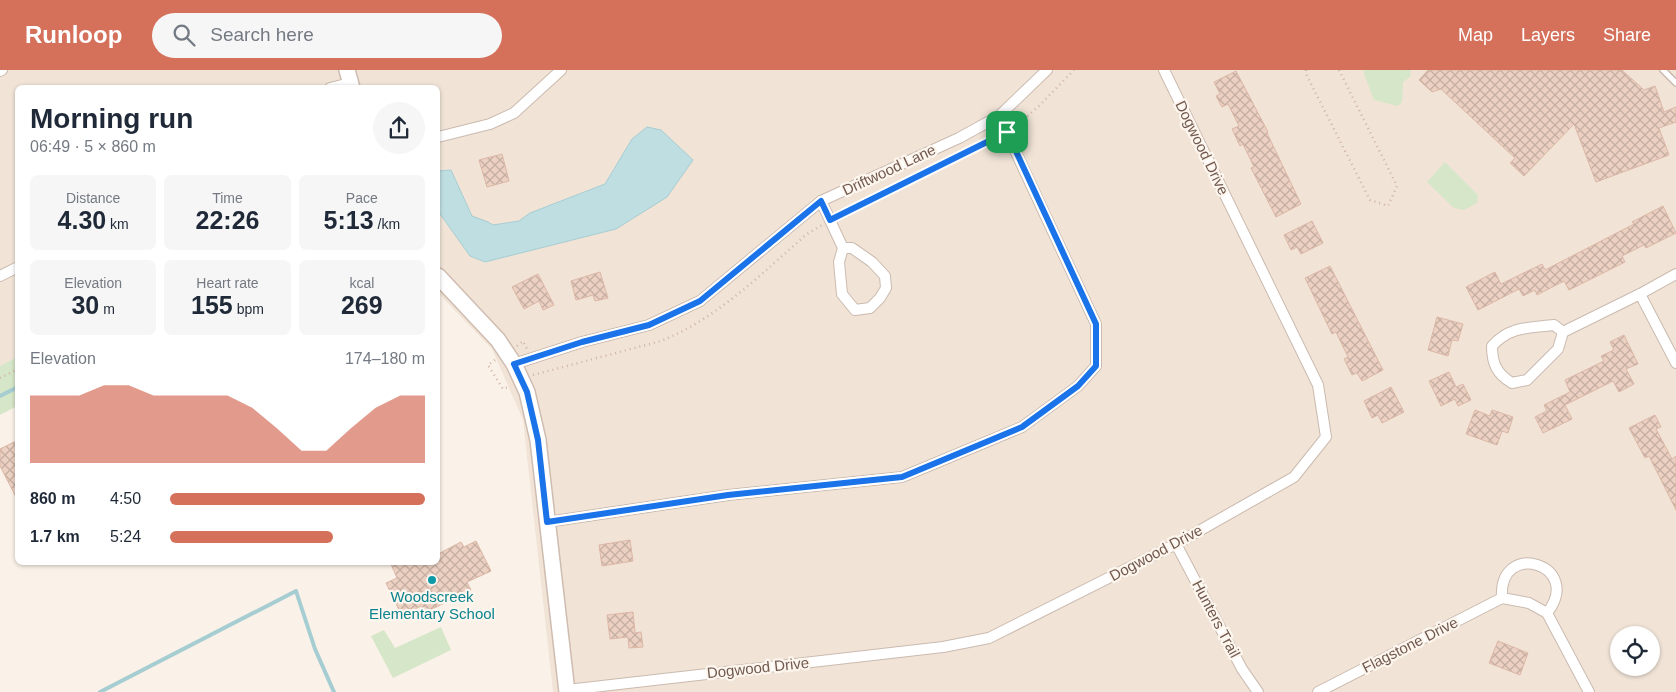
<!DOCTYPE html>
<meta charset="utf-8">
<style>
body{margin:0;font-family:Helvetica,sans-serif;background:#f6f6f7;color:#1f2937;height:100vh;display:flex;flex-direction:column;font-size:19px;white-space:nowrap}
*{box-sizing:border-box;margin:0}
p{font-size:16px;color:#747a83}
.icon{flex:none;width:28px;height:28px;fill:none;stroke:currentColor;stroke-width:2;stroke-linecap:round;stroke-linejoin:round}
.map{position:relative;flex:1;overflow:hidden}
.drawer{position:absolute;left:15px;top:15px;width:425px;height:480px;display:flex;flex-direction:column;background:#fff;border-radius:8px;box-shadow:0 1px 4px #0004}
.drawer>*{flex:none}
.buttons{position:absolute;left:1610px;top:556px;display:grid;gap:10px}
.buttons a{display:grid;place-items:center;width:50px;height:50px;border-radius:50%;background:#fff;box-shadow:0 1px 4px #0004;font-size:25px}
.pin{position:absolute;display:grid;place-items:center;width:42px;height:42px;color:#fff;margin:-21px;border-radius:10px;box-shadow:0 2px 8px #0006}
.round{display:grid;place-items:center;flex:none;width:52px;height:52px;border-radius:26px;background:#f6f6f7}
.overview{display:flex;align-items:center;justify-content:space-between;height:85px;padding:0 15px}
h1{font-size:28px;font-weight:800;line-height:38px}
.stats{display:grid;grid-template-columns:repeat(3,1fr);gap:8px;height:85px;padding:5px 15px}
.stats div{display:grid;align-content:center;border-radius:8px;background:#f6f6f7;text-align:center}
.stats b{font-size:25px;font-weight:800}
.stats small{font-size:14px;font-weight:400}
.stats p{font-size:14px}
.chart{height:140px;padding:10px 15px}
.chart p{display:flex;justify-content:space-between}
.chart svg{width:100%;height:90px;margin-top:5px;fill:#d5705b;opacity:.7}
ul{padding:0 15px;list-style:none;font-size:16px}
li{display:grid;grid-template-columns:80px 60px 1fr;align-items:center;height:38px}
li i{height:12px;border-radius:6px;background:#d5705b}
header{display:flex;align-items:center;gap:30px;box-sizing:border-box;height:70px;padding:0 25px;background:#d5705b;color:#fff}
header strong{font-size:24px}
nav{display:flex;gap:28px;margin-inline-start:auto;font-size:18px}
.search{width:350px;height:45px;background:#f6f6f7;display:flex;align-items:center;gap:12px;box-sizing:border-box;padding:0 18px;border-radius:28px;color:#747a83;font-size:19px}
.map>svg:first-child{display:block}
.residential{fill:#f1e4d7;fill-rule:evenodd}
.park{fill:#d6e6c8}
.water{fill:#bfdee1;stroke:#a6cdd2}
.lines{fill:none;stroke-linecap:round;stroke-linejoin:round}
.stream{stroke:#a6cdd2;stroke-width:4}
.building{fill:url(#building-cross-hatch);stroke:#ddb7a5}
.lane-casing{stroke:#cbbaaf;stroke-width:8}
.street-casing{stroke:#cbbaaf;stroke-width:12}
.secondary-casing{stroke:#cfbcb0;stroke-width:18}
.path{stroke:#d1b4a6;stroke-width:2.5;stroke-dasharray:1 4;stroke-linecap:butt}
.lane{stroke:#fff;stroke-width:5}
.street{stroke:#fff;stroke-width:10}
.secondary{stroke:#fff;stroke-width:15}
.route-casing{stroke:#fff;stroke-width:10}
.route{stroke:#1a73e8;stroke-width:6}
.culture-dot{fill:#0f9aa8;stroke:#fdf6ee;stroke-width:2}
.labels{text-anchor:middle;stroke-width:4.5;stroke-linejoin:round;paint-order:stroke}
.street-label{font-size:15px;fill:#71594f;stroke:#fdf6ee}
.culture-label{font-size:15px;fill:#0d838f;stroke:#fdf6ee}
</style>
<header>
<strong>Runloop</strong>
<div class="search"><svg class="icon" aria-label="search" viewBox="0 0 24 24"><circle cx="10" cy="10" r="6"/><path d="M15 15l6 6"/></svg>Search here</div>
<nav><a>Map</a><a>Layers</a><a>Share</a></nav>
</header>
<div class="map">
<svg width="1676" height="622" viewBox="0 0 1676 622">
<defs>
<pattern id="building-cross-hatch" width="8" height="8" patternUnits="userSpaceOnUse" patternTransform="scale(1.25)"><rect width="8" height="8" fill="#ecd1c3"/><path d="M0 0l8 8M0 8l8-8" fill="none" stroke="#c4ada1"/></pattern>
</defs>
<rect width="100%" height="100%" fill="#faf2e8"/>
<path class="residential" d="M0,0H1676V622H553L523,350L492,279L438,223V18H18L17,287L0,296ZM1619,565H1651V598H1619Z"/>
<g class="park">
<path d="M1364,0H1411L1410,7L1403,12L1402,32L1398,36L1374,30L1364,4Z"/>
<path d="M1445,92L1478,125L1477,133L1464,140L1454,138L1427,112Z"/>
<path d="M17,287V336L0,345V296Z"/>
<path d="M441,557L451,580L393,608L371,566L384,560L395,578Z"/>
</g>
<path class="water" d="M647,57L661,60L693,90L667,127L616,159L485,192L470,186L438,141V101L451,100L472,146L488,152L493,155L519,151L530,143L605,114L632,69Z"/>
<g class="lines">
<g class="stream">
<path d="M0,326L18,317"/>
<path d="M100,622L296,521L315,579L334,622"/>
</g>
</g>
<g class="building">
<path d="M1428,0H1622L1644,20L1655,16L1664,42L1676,37V52L1659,58L1669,85L1596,112L1574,54L1524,106L1510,93L1515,88L1441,19L1432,22L1419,10Z"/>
<path d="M1236,1L1268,62L1267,63L1301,134L1276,147L1251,98L1254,97L1243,74L1240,76L1232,59L1239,56L1228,34L1222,37L1216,26L1220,24L1214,12Z"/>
<path d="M502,84L509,111L487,117L479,90Z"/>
<path d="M1663,136L1676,163L1646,178L1644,175L1622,186L1625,192L1569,220L1564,211L1537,225L1535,220L1523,226L1519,219L1478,240L1466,217L1495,202L1501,214L1542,194L1545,200L1634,154L1632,152Z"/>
<path d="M1312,151L1323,173L1301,184L1297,177L1291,180L1284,165Z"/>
<path d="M1330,196L1383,300L1362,311L1357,303L1352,305L1344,289L1348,287L1336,262L1332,264L1305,208Z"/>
<path d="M600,202L608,228L595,231L593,225L576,230L571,211Z"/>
<path d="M538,204L554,235L543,240L539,231L524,239L512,217Z"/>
<path d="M1437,247L1463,254L1458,271L1452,270L1448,286L1428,280Z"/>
<path d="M1624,265L1638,294L1626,299L1634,314L1619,322L1613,311L1565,335L1572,349L1543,363L1535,347L1547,341L1544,335L1570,322L1565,310L1604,291L1601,286L1614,280L1610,272Z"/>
<path d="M1449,302L1456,317L1463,314L1471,330L1458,336L1455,329L1441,336L1429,311Z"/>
<path d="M1391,317L1404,342L1382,353L1378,345L1372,348L1364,331Z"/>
<path d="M1475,340L1490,346L1492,340L1513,347L1508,363L1502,361L1497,375L1466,364Z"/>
<path d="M1655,345L1661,357L1656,359L1672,389L1676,386V440L1649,386L1645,388L1629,358Z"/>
<path d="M18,370V431L0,396V379Z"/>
<path d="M630,470L633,491L602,496L599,475Z"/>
<path d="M476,471L491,501L467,512L471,520L424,543L421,536L402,546L386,513L397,508L390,492H438V484L461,472L464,477Z"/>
<path d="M633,542L635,563L641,562L643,577L629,578L628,567L610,569L607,545Z"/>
<path d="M1498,571L1528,583L1520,605L1489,593Z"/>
</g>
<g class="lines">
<g class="lane-casing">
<path id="lane" d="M1663,0L1676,13"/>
</g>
<g class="street-casing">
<g id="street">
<path d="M0,1L2,0"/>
<path d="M330,18L350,13"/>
<path d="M438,67L490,54L514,43L561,0"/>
<path d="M821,131L843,178L839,192L842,224L855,240L870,238L880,228L886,218L885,206L872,192L852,178H843"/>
<path d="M0,206L18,197"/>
<path d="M1640,224L1676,293"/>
<path d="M1563,262L1554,255C1529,258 1510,256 1492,276C1492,294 1497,304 1512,313L1527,310L1558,279L1563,262L1640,224L1676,204"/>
<path d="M514,294L582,272L649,255L700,231L821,131L959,68L999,46L1047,0"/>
<path d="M547,452L728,425L902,407L1022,357L1078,316L1096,296V254L999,46"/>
<path d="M1176,474L1242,599L1258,622"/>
<path d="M1502,528C1498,468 1585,495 1547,543"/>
<path d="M567,620L943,577L989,568L1176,474L1294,407L1326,367L1318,315L1164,0"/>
<path d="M1318,622L1502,528L1529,533L1547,543L1589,622"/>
</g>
</g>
<g class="secondary-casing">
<g id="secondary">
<path d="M347,0L352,18"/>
<path d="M438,206L498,270L514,294L527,322L538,370L567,622"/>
</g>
</g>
<g class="path">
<path d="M1306,0V4L1370,130L1388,136L1397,116L1339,0"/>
<path d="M1016,56L1039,36L1074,0"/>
<path d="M840,145L998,66"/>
<path d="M517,276L523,271L527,279"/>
<path d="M495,290L488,295L503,319L510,316"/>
<path d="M533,305L661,271C718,248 761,204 807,164L822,155"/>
<path d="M0,308L18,299"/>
</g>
<use href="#lane" class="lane"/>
<use href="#street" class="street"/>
<use href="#secondary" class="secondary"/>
</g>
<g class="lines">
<g class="route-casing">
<path id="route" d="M1007,62L1096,254V296L1078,316L1022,357L902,407L728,425L547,452L538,370L527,322L514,294L582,272L649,255L700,231L821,131L830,150Z"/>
</g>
<use href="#route" class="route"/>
</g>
<circle class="culture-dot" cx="432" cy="510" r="5"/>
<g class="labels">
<g class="street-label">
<text transform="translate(1202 78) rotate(64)" y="5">Dogwood Drive</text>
<text transform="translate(889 100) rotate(-25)" y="5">Driftwood Lane</text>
<text transform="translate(1156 483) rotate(-28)" y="5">Dogwood Drive</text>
<text transform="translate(1216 549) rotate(62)" y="5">Hunters Trail</text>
<text transform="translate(1410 575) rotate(-27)" y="5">Flagstone Drive</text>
<text transform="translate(758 598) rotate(-6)" y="5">Dogwood Drive</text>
</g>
<g class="culture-label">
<text x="432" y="532">Woodscreek<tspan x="432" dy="17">Elementary School</tspan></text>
</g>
</g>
</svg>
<div class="buttons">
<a><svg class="icon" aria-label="locate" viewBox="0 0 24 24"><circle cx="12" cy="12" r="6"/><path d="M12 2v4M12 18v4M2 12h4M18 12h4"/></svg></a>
</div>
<div class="pin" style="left:1007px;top:62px;background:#1e9e55"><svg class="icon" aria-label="arrive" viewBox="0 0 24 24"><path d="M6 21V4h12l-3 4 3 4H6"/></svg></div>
<section class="drawer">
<div class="overview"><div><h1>Morning run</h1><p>06:49 · 5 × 860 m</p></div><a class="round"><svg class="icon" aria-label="share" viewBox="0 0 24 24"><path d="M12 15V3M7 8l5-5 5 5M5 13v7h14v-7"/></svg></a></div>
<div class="stats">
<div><p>Distance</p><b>4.30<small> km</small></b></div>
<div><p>Time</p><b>22:26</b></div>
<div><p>Pace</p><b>5:13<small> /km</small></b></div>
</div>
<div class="stats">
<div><p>Elevation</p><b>30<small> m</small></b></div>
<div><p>Heart rate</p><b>155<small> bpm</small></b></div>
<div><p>kcal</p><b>269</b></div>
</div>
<div class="chart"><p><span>Elevation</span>174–180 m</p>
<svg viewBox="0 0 160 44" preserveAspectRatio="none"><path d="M0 44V11L10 11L20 11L30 6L40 6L50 11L60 11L70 11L80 11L90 17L100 27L110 38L120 38L130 27L140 17L150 11L160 11V44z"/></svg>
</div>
<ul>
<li><b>860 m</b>4:50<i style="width:100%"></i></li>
<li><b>1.7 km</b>5:24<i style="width:64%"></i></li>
</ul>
</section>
</div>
